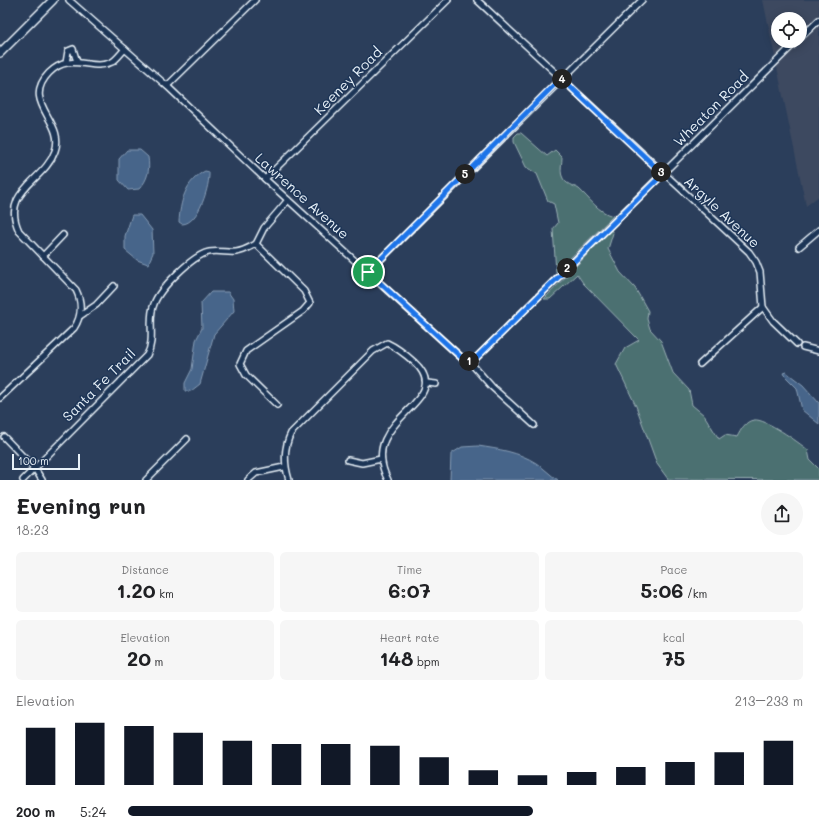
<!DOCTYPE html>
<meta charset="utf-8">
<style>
body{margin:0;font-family:Mali,sans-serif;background:#f6f6f6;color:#202124;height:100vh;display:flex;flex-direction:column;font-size:15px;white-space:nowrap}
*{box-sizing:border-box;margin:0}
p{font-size:13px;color:#757577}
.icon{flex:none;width:22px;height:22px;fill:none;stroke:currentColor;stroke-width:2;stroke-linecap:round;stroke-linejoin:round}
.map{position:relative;height:480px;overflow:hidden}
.side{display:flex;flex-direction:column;background:#fff;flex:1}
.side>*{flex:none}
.fabs{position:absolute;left:771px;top:12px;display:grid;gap:8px}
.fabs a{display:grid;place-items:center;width:36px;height:36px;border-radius:50%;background:#fff;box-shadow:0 2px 10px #0003;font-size:20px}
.scale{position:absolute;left:12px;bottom:10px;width:68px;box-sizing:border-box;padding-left:4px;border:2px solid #e8f1f8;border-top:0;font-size:11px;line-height:14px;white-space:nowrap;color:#e8f1f8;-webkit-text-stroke:3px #1d3557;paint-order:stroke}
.pin{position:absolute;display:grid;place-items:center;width:34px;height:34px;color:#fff;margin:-17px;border:2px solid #fff;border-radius:50%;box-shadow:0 1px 4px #0007}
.km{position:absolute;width:20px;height:20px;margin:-10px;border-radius:50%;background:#222;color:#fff;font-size:11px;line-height:20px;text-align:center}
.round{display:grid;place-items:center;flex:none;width:42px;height:42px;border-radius:21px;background:#f6f6f6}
.head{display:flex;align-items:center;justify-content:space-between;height:68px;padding:0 16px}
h1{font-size:22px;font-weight:700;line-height:30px}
.figures{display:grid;grid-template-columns:repeat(3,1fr);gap:6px;height:68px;padding:4px 16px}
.figures div{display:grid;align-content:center;border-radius:6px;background:#f6f6f6;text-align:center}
.figures b{font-size:20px;font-weight:700}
.figures small{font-size:11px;font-weight:400}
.figures p{font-size:11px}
.chart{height:112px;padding:8px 16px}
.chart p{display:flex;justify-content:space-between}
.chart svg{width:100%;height:72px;margin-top:4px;stroke:#111827;stroke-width:6}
ul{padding:0 16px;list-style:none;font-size:13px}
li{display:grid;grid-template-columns:64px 48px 1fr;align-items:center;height:30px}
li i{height:10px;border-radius:5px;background:#111827}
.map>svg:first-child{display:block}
.built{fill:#3c4960;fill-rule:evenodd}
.green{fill:#4b6f71;stroke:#9ab0b4}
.water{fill:#46658a;stroke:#879db6}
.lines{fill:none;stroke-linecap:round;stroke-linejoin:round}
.minor-casing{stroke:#e8f1f8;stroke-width:8}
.secondary-casing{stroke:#e8f1f8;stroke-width:10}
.minor{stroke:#1d3557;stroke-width:5}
.secondary{stroke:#1d3557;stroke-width:7}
.route-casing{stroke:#fff;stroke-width:8}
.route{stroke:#1a73e8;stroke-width:5}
.labels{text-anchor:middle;stroke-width:3;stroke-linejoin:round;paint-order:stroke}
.street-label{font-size:14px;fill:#e8f1f8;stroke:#1d3557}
</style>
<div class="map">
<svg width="819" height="480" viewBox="0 0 819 480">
<rect width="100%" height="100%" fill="#2b3e5b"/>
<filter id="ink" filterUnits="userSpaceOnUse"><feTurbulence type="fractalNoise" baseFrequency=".025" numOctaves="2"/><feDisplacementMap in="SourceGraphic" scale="8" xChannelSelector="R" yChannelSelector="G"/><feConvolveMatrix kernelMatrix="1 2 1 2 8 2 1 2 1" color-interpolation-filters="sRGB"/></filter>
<g filter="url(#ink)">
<path class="built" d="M763,0H819V196L806,206ZM778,19H800V41H778Z"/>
<g class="green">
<path d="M518,133H521L547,156L555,150L562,157C562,163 560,171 562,176C565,185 573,185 579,189C590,199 598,212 613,216L556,272L553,229L558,223L554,204L548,201L537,174L526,167L514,142V137Z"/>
<path d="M611,230L613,233L608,249L620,272L635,288L648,311L647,319L650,329L661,341L673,373L689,390L692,405L704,415L719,439L725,435L737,437C741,430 745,421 754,420C765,418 798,442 808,450L810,460L819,469V480L668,479L657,464L636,406L616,364L625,348L639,340L583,283L577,274L550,299H544Z"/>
</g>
<g class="water">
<path d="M127,150H140L148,157C150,169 148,180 139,189L128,190L119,180V159Z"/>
<path d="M205,171L209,172C210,185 199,224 182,224L179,222C180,203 185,181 205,171Z"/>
<path d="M132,215H140L152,230L153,253L148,264L137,260L125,250V236Z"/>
<path d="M211,292H228L233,299L234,311L214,334L200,384L191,391H185V383L192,369L196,340L202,328L201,303Z"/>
<path d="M786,372L803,385L819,403V424L802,410L797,388L784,375L783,373Z"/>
<path d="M478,446C498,449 519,452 536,463C544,468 550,475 558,480H450L451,454L462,447Z"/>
</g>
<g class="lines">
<g class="minor-casing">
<g id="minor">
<path d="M69,0L167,86L265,179L463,359L469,361L492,387L534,425"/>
<path d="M477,0L749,252L756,262L760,272L763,307L773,321L797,344"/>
<path d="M800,38L819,20"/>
<path d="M66,63L68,51L73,49L77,62"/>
<path d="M167,86L255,0"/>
<path d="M265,179L448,0"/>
<path d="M256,244L304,291L310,303L303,311L246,351L240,364L246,375L277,405"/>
<path d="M799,247L819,230"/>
<path d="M43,256L63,235"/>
<path d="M368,272L642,0"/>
<path d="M80,316L96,305L114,286"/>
<path d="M803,347L819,351"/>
<path d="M469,361L474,360L797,41"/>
<path d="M700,364L763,307"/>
<path d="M427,383L436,384"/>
<path d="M0,398L74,328C82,316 82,302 76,290L19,231C0,191 45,181 55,151C66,121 20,103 49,73C71,51 91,72 112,62C117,59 121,53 125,49"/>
<path d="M4,437L35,469L42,480"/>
<path d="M348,460L362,463L381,459"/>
<path d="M23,480L147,355C156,339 147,320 154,304C159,289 193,255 209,252C218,250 227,253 236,252C244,251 250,247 256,244L264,228L288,200"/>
<path d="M146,480L187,439"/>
<path d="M248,480L256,473L284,467"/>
<path d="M289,480C284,464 283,449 291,433L373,351L387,343C398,348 405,354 414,362C459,403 355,417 388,480"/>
</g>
</g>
<g class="secondary-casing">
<path id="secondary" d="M0,53L53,0"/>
</g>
<use href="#minor" class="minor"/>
<use href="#secondary" class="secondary"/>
</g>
</g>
<g class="lines" filter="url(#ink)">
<g class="route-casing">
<path id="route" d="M561,78L663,174L474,360L463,359L368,272Z"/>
</g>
<use href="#route" class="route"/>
</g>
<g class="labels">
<g class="street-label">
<text transform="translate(348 81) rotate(-45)" y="5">Keeney Road</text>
<text transform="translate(711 109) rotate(-45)" y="5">Wheaton Road</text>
<text transform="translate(302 196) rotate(42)" y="5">Lawrence Avenue</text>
<text transform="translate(722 212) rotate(43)" y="5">Argyle Avenue</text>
<text transform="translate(99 385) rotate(-45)" y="5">Santa Fe Trail</text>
</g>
</g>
</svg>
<div class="fabs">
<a><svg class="icon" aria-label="locate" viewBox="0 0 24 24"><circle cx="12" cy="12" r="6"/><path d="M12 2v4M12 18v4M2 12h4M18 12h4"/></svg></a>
</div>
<div class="scale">100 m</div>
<div class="pin" style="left:368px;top:272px;background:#1e9e55"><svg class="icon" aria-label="arrive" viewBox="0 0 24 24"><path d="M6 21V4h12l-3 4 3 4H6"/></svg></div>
<b class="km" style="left:469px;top:361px">1</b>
<b class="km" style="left:567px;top:268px">2</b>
<b class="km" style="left:661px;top:172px">3</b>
<b class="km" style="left:562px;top:79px">4</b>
<b class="km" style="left:465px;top:174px">5</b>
</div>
<section class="side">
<div class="head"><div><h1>Evening run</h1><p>18:23</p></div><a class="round"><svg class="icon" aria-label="share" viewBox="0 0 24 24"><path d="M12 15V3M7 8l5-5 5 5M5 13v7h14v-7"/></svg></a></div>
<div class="figures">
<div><p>Distance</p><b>1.20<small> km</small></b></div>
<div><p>Time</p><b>6:07</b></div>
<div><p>Pace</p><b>5:06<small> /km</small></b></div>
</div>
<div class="figures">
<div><p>Elevation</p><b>20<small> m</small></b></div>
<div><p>Heart rate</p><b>148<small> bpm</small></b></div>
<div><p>kcal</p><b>75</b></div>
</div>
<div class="chart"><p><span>Elevation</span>213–233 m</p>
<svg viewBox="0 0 160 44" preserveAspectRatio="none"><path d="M5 44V9M15 44V6M25 44V8M35 44V12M45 44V17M55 44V19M65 44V19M75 44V20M85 44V27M95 44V35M105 44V38M115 44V36M125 44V33M135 44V30M145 44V24M155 44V17"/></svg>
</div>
<ul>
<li><b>200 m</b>5:24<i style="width:60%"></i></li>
</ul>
</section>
